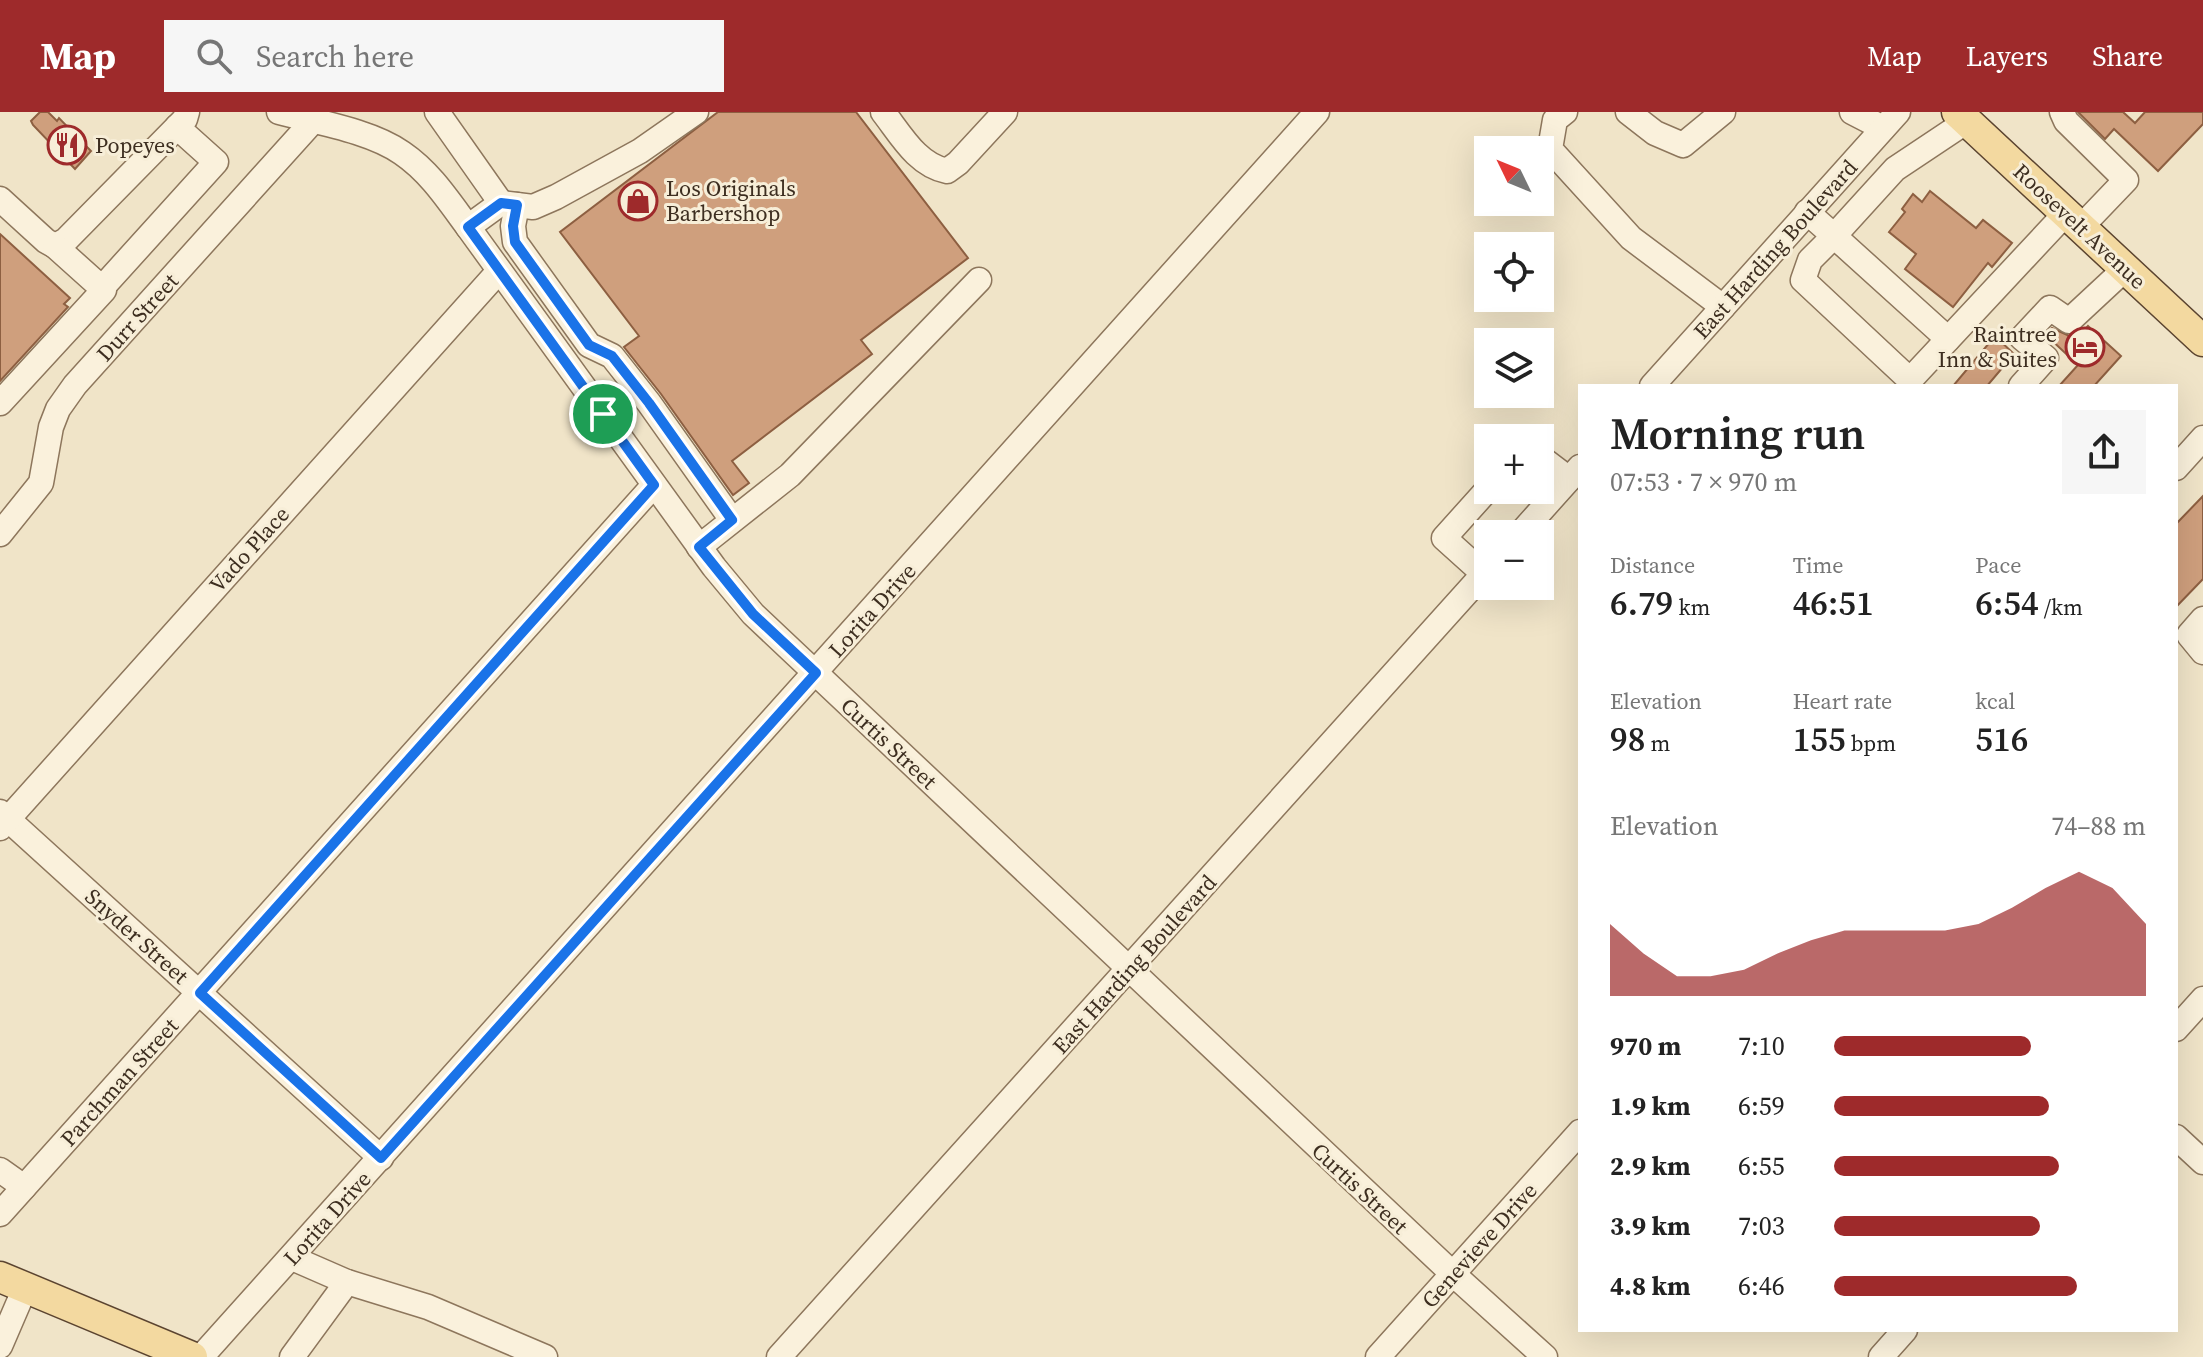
<!DOCTYPE html>
<meta charset="utf-8">
<style>
body{margin:0;font-family:"Source Serif 4",serif;background:#f6f6f6;color:#222;height:100vh;display:flex;flex-direction:column;font-size:30px;white-space:nowrap}
*{box-sizing:border-box;margin:0}
p{font-size:26px;color:#767676}
.icon{flex:none;width:44px;height:44px;fill:none;stroke:currentColor;stroke-width:2;stroke-linecap:round;stroke-linejoin:round}
.map{position:relative;flex:1;overflow:hidden}
.panel{position:absolute;left:1578px;top:272px;width:600px;height:948px;display:flex;flex-direction:column;background:#fff;border-radius:0px;box-shadow:0 8px 32px #0002}
.panel>*{flex:none}
.needle{width:52px;rotate:313deg}
.controls{position:absolute;left:1474px;top:24px;display:grid;gap:16px}
.controls a{display:grid;place-items:center;width:80px;height:80px;border-radius:0px;background:#fff;box-shadow:0 8px 32px #0002;font-size:40px}
.pin{position:absolute;display:grid;place-items:center;width:68px;height:68px;color:#fff;margin:-34px;border:4px solid #fff;border-radius:50%;box-shadow:0 2px 8px #0007}
.round{display:grid;place-items:center;flex:none;width:84px;height:84px;border-radius:0px;background:#f6f6f6}
.overview{display:flex;align-items:center;justify-content:space-between;height:136px;padding:0 32px}
h1{font-size:44px;font-weight:600;line-height:60px}
.metrics{display:grid;grid-template-columns:repeat(3,1fr);gap:12px;height:136px;padding:8px 32px}
.metrics div{display:grid;align-content:center}
.metrics b{font-size:34px;font-weight:600}
.metrics small{font-size:22px;font-weight:400}
.metrics p{font-size:22px}
.chart{height:224px;padding:16px 32px}
.chart p{display:flex;justify-content:space-between}
.chart svg{width:100%;height:144px;margin-top:8px;fill:#9e2a2b;opacity:.7}
ul{padding:0 32px;list-style:none;font-size:26px}
li{display:grid;grid-template-columns:128px 96px 1fr;align-items:center;height:60px}
li i{height:20px;border-radius:10px;background:#9e2a2b}
header{display:flex;align-items:center;gap:48px;box-sizing:border-box;height:112px;padding:0 40px;background:#9e2a2b;color:#fff}
header strong{font-size:38px}
nav{display:flex;gap:44px;margin-inline-start:auto;font-size:28px}
.search{width:560px;height:72px;background:#f6f6f6;display:flex;align-items:center;gap:20px;box-sizing:border-box;padding:0 28px;border-radius:0px;color:#767676;font-size:30px}
.map>svg:first-child{display:block}
.building{fill:#cf9f7d;stroke:#8d5f41;stroke-width:2}
.lines{fill:none;stroke-linecap:round;stroke-linejoin:round}
.minor-casing{stroke:#8d765c;stroke-width:27}
.major-casing{stroke:#5b4430;stroke-width:33}
.minor{stroke:#faf1dc;stroke-width:24}
.major{stroke:#f3d9a0;stroke-width:30}
.route-casing{stroke:#fff;stroke-width:16}
.route{stroke:#1a73e8;stroke-width:10}
.labels{text-anchor:middle;stroke-width:6;stroke-linejoin:round;paint-order:stroke}
.poi-label{font-size:22px;fill:#3d2e20;stroke:#f7eed8;text-anchor:start}
.street-label{font-size:22px;fill:#3d2e20;stroke:#f7eed8}
</style>
<header>
<strong>Map</strong>
<div class="search"><svg class="icon" aria-label="search" viewBox="0 0 24 24"><circle cx="10" cy="10" r="6"/><path d="M15 15l6 6"/></svg>Search here</div>
<nav><a>Map</a><a>Layers</a><a>Share</a></nav>
</header>
<div class="map">
<svg width="2203" height="1245" viewBox="0 0 2203 1245">
<rect width="100%" height="100%" fill="#f0e4c8"/>
<g class="building">
<path d="M40,0H48L57,9L59,6L91,39L75,57L33,13L31,9Z"/>
<path d="M718,0H856L968,146L861,228L872,242L732,349L749,371L733,383L661,282L624,235L639,224L560,120Z"/>
<path d="M2078,0H2123L2135,11L2145,0H2203V12L2158,59L2114,17L2105,27Z"/>
<path d="M1930,79L1976,116L1983,108L2012,131L1992,155L1988,151L1953,195L1905,157L1916,142L1889,120L1905,100L1902,97L1913,82L1922,90Z"/>
<path d="M0,122L70,186L64,192L68,195L0,269Z"/>
<path d="M2088,214L2121,244L2094,274H2059L2078,253L2046,223L2052,216L2076,227Z"/>
<path d="M1995,224L2014,242L1987,274H1953Z"/>
<path d="M2203,384V467L2176,495V412Z"/>
</g>
<g class="lines">
<g class="minor-casing">
<g id="minor">
<path d="M279,0C316,10 371,19 402,41C430,60 448,88 468,115L714,455L753,502L1453,1162L1545,1245"/>
<path d="M437,0L501,91"/>
<path d="M883,0C901,23 917,53 947,59L958,51L1005,0"/>
<path d="M1565,0L1555,8L1550,37L1631,126L1723,195"/>
<path d="M1628,0L1655,21L1683,33L1723,0"/>
<path d="M1852,0L1883,16"/>
<path d="M2062,0L2066,9L2126,68L2081,115"/>
<path d="M0,87L46,129L55,134L66,128L185,7L187,0"/>
<path d="M517,93L513,114L515,130L589,233L612,244L649,291L732,408"/>
<path d="M1807,100L1834,124L1810,148L1803,168L1910,268L2066,101"/>
<path d="M468,115L501,91L533,95L556,85L640,39L696,0"/>
<path d="M102,176L216,50L177,15"/>
<path d="M1948,227L1834,124L1895,57L1967,9"/>
<path d="M1652,274L1898,0"/>
<path d="M2021,274L2046,246L2022,226L2050,196L2069,209L2126,156"/>
<path d="M0,291L104,178L55,134"/>
<path d="M1540,345L1569,367"/>
<path d="M2176,356L2203,326"/>
<path d="M0,422L41,371L51,315L58,297L75,273L313,9"/>
<path d="M1520,422L1580,355"/>
<path d="M699,435L790,363L979,168"/>
<path d="M1484,462L1444,426L1488,377"/>
<path d="M2203,507L2189,523L2203,540"/>
<path d="M0,700L381,1046"/>
<path d="M0,716L499,159"/>
<path d="M2176,917L2203,887"/>
<path d="M2176,1025L2203,1050"/>
<path d="M0,1058L24,1075"/>
<path d="M0,1102L654,373"/>
<path d="M292,1146L347,1170L428,1195L545,1245"/>
<path d="M0,1234L25,1176"/>
<path d="M201,1245L1317,0"/>
<path d="M292,1245L347,1170"/>
<path d="M779,1245L1488,457"/>
<path d="M1378,1245L1580,1020"/>
<path d="M1881,1245L1905,1218"/>
</g>
</g>
<g class="major-casing">
<g id="major">
<path d="M1957,0L2203,229"/>
<path d="M0,1165L192,1245"/>
</g>
</g>
<use href="#minor" class="minor"/>
<use href="#major" class="major"/>
</g>
<g class="lines">
<g class="route-casing">
<path id="route" d="M501,91L517,93L513,114L515,130L589,233L612,244L649,291L732,408L699,435L753,502L816,561L381,1046L200,881L654,373L468,115Z"/>
</g>
<use href="#route" class="route"/>
</g>
<defs>
<g id="restaurant-ring" transform="scale(2)"><circle r="9.5" fill="#f7eed8" stroke="#9e2a2b" stroke-width="1.5"/><path d="M-5-6h1v4h1v-4h1v4h1v-4h1v5L-1.5 .5V6h-2V.5L-5-1ZM5-6V6H3V1.5H1.5Q1.5-4 5-6Z" fill="#9e2a2b"/></g>
<g id="shop-ring" transform="scale(2)"><circle r="9.5" fill="#f7eed8" stroke="#9e2a2b" stroke-width="1.5"/><path d="M-5-2.5h2.3a2.7 3.5 0 0 1 5.4 0H5L5.5 6h-11ZM-1.5-2.5h3a1.5 2.3 0 0 0-3 0Z" fill="#9e2a2b"/></g>
<g id="hotel-ring" transform="scale(2)"><circle r="9.5" fill="#f7eed8" stroke="#9e2a2b" stroke-width="1.5"/><path d="M-6-4.5h1.5V1H6V5H4.5V3h-9V5H-6ZM-4 0a1.8 1.8 0 1 1 3.6 0ZM.5 0V-2.5h3Q6-2.5 6 0Z" fill="#9e2a2b"/></g>
</defs>
<g fill-rule="evenodd">
<use href="#restaurant-ring" x="67" y="33"/>
<use href="#shop-ring" x="638" y="89"/>
<use href="#hotel-ring" x="2085" y="235"/>
</g>
<g class="labels">
<g class="poi-label">
<text x="95" y="41">Popeyes</text>
<text x="666" y="84">Los Originals<tspan x="666" dy="25">Barbershop</tspan></text>
<text x="2057" y="230" text-anchor="end">Raintree<tspan x="2057" dy="25">Inn &amp; Suites</tspan></text>
</g>
<g class="street-label">
<text transform="translate(2080 114) rotate(43)" y="8">Roosevelt Avenue</text>
<text transform="translate(1775 137) rotate(-48)" y="8">East Harding Boulevard</text>
<text transform="translate(137 205) rotate(-48)" y="8">Durr Street</text>
<text transform="translate(249 437) rotate(-48)" y="8">Vado Place</text>
<text transform="translate(872 498) rotate(-48)" y="8">Lorita Drive</text>
<text transform="translate(889 631) rotate(43)" y="8">Curtis Street</text>
<text transform="translate(137 824) rotate(42)" y="8">Snyder Street</text>
<text transform="translate(1134 852) rotate(-48)" y="8">East Harding Boulevard</text>
<text transform="translate(119 970) rotate(-48)" y="8">Parchman Street</text>
<text transform="translate(1360 1076) rotate(43)" y="8">Curtis Street</text>
<text transform="translate(327 1106) rotate(-48)" y="8">Lorita Drive</text>
<text transform="translate(1479 1133) rotate(-48)" y="8">Genevieve Drive</text>
</g>
</g>
</svg>
<div class="controls">
<a><svg class="needle" viewBox="-14 -14 28 28"><path d="M0-13l5 13h-10z" fill="#e53935"/><path d="M0 13l5-13h-10z" fill="#767676"/></svg></a>
<a><svg class="icon" aria-label="locate" viewBox="0 0 24 24"><circle cx="12" cy="12" r="6"/><path d="M12 2v4M12 18v4M2 12h4M18 12h4"/></svg></a>
<a><svg class="icon" aria-label="layers" viewBox="0 0 24 24"><path d="M12 4l9 5-9 5-9-5zM3 14l9 5 9-5"/></svg></a>
<a>+</a>
<a>−</a>
</div>
<div class="pin" style="left:603px;top:302px;background:#1e9e55"><svg class="icon" aria-label="arrive" viewBox="0 0 24 24"><path d="M6 21V4h12l-3 4 3 4H6"/></svg></div>
<section class="panel">
<div class="overview"><div><h1>Morning run</h1><p>07:53 · 7 × 970 m</p></div><a class="round"><svg class="icon" aria-label="share" viewBox="0 0 24 24"><path d="M12 15V3M7 8l5-5 5 5M5 13v7h14v-7"/></svg></a></div>
<div class="metrics">
<div><p>Distance</p><b>6.79<small> km</small></b></div>
<div><p>Time</p><b>46:51</b></div>
<div><p>Pace</p><b>6:54<small> /km</small></b></div>
</div>
<div class="metrics">
<div><p>Elevation</p><b>98<small> m</small></b></div>
<div><p>Heart rate</p><b>155<small> bpm</small></b></div>
<div><p>kcal</p><b>516</b></div>
</div>
<div class="chart"><p><span>Elevation</span>74–88 m</p>
<svg viewBox="0 0 160 44" preserveAspectRatio="none"><path d="M0 44V22L10 31L20 38L30 38L40 36L50 31L60 27L70 24L80 24L90 24L100 24L110 22L120 17L130 11L140 6L150 11L160 22V44z"/></svg>
</div>
<ul>
<li><b>970 m</b>7:10<i style="width:63%"></i></li>
<li><b>1.9 km</b>6:59<i style="width:69%"></i></li>
<li><b>2.9 km</b>6:55<i style="width:72%"></i></li>
<li><b>3.9 km</b>7:03<i style="width:66%"></i></li>
<li><b>4.8 km</b>6:46<i style="width:78%"></i></li>
</ul>
</section>
</div>
